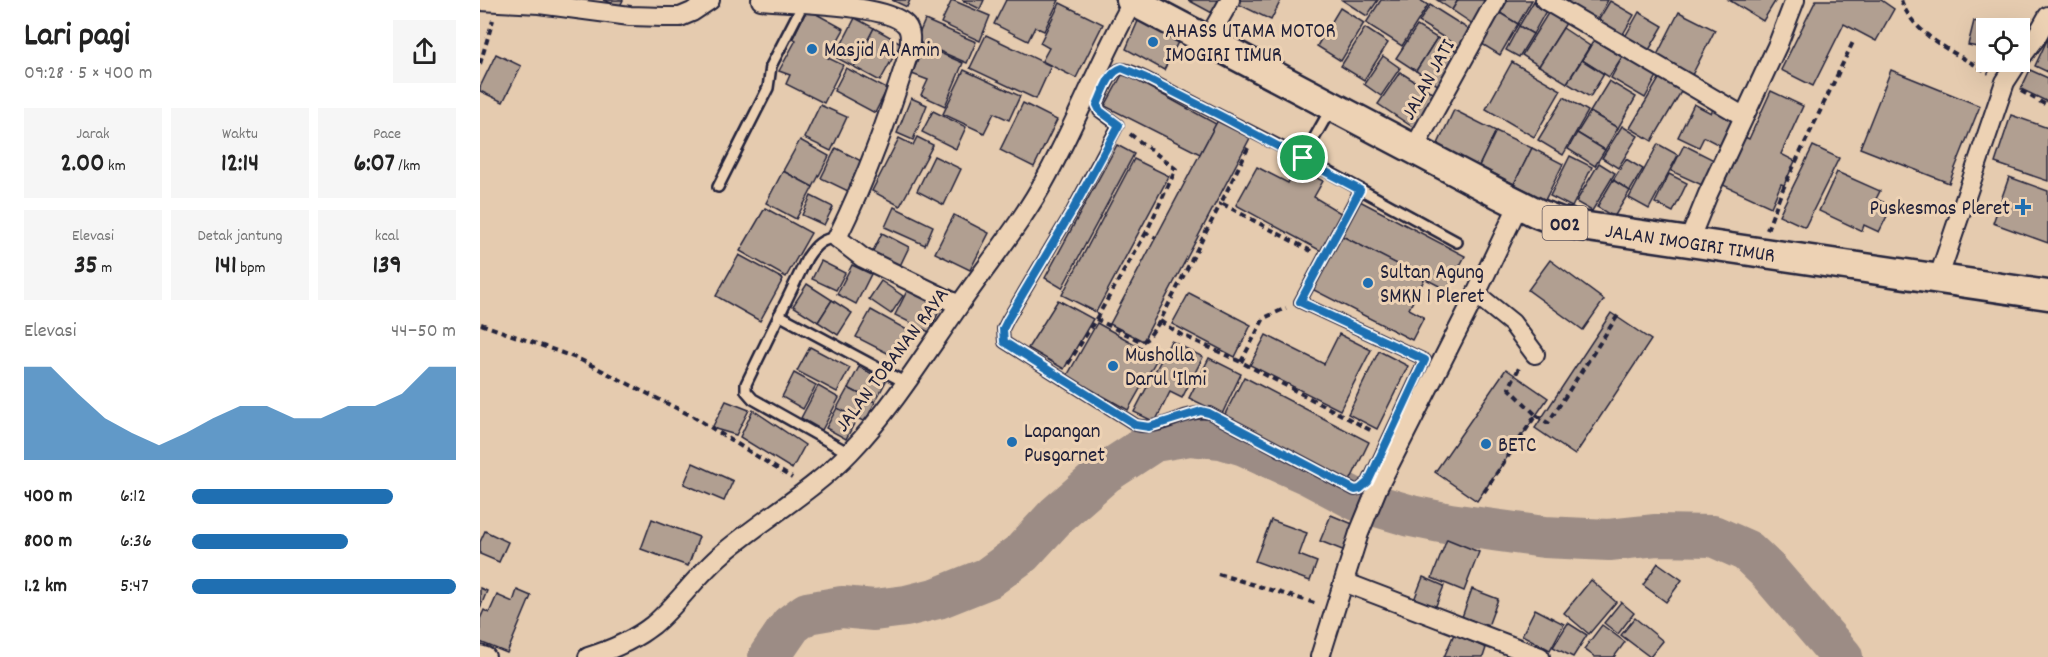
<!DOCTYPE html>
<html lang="id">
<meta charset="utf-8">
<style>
body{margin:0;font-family:Dekko,sans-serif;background:#f6f6f6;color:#222;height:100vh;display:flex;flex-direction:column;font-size:22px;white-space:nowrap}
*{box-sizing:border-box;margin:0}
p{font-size:20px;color:#767676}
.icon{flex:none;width:33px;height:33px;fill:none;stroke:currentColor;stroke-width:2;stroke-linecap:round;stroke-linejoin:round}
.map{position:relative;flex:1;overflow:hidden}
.drawer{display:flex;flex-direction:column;background:#fff;width:480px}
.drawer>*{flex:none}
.fabs{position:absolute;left:1496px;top:18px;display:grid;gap:12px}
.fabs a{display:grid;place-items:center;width:54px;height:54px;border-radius:0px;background:#fff;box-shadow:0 6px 24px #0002;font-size:30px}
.pin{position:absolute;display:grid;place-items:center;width:51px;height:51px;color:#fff;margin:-26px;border:3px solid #fff;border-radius:50%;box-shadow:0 2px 6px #0007}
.round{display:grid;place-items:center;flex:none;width:63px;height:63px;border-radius:0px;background:#f6f6f6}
.head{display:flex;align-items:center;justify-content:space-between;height:102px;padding:0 24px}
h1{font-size:33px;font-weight:700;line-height:45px}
.figures{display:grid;grid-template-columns:repeat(3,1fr);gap:9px;height:102px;padding:6px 24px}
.figures div{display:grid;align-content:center;border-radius:0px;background:#f6f6f6;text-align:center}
.figures b{font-size:26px;font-weight:700}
.figures small{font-size:16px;font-weight:400}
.figures p{font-size:16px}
.chart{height:168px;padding:12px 24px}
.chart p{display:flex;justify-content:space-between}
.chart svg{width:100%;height:108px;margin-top:6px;fill:#1f6fb2;opacity:.7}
ul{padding:0 24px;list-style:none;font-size:20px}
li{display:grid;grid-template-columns:96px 72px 1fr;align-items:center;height:45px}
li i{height:15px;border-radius:8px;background:#1f6fb2}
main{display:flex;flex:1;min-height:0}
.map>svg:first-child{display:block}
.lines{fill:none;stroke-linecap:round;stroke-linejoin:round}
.river{stroke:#9c8c85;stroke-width:42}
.building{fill:#b19f91;stroke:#22223b;stroke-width:1.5}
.service-casing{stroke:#22223b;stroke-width:14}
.minor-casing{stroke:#22223b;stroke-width:22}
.primary-casing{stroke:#22223b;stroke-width:33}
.path{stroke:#22223b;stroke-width:4;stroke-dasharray:6 4.5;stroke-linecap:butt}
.service{stroke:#edd2b4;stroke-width:9}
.minor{stroke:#edd2b4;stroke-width:18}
.primary{stroke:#edd2b4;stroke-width:28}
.route-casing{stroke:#fff;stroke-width:12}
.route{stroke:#1f6fb2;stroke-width:8}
.poi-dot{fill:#1f6fb2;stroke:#edd2b4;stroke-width:2}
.labels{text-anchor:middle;stroke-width:6;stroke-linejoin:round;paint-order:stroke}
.shield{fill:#edd2b4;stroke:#5f575f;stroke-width:1.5}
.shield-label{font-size:20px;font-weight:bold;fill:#22223b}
.poi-label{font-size:21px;fill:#22223b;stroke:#edd2b4;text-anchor:start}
.street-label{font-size:21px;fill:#22223b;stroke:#edd2b4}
</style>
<main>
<section class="drawer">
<div class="head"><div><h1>Lari pagi</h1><p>09:28 · 5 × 400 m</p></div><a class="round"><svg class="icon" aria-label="share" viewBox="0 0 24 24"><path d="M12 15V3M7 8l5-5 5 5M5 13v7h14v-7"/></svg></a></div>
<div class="figures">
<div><p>Jarak</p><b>2.00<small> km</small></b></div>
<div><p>Waktu</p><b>12:14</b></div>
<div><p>Pace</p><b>6:07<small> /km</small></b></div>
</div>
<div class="figures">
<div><p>Elevasi</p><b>35<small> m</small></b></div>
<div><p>Detak jantung</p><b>141<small> bpm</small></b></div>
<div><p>kcal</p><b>139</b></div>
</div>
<div class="chart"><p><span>Elevasi</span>44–50 m</p>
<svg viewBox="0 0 160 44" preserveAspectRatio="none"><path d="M0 44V6L10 6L20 17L30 27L40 33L50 38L60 33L70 27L80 22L90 22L100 27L110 27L120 22L130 22L140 17L150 6L160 6V44z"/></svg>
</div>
<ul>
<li><b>400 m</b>6:12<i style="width:76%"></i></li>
<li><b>800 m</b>6:36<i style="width:59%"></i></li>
<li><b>1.2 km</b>5:47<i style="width:100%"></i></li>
</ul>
</section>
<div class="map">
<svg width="1568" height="657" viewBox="0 0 1568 657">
<rect width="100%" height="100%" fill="#e5cbaf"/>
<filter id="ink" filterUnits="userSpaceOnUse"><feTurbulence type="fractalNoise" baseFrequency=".0167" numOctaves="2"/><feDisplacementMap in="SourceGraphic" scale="12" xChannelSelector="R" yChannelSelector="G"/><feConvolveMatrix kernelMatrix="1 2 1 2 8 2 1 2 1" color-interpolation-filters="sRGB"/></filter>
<g filter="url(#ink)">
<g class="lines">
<path class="river" d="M289,657L311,625L327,613L362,607L394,610L426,606L458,598L508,578L542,553L577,515L625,473L674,441L710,435L741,438L764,445L830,475L877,500L931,516L970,524L1064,537L1129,540L1176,535L1233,536L1267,551L1289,572L1362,657"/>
</g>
<g class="building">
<path d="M123,0H143L140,6Z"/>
<path d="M412,0H430L427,7Z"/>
<path d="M472,0L510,16L500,41L461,23Z"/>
<path d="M482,0H504L500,9Z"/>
<path d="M526,0H579L564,31L555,27L548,41L514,24Z"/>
<path d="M708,0H739L732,13Z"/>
<path d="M760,0H801L791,20L758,4Z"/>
<path d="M862,0H898L887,16Z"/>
<path d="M901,0H940L948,5L922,46L886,23Z"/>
<path d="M957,0H978L972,10Z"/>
<path d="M978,0H1007L993,24L972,10Z"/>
<path d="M1028,0H1052L1038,24L1020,13Z"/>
<path d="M1069,0H1128L1114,25Z"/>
<path d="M1249,0H1296L1283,21Z"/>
<path d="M1336,0H1401L1414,9L1396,41L1364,24L1333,86L1301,70Z"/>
<path d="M1054,1L1067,9L1053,34L1039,26Z"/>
<path d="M1130,1L1154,15L1139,41L1115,26Z"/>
<path d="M580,3L623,24L596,78L562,61L569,48L560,43Z"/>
<path d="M950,5L993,32L982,49L939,22Z"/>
<path d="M860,8L884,23L861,61L837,46Z"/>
<path d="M327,9L364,29L348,58L363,65L344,103L306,84L310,75L299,71L316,40L313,38Z"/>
<path d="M1070,10L1088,20L1059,66L1042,55Z"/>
<path d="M1159,12L1183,26L1165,57L1141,44Z"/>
<path d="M1199,12L1235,30L1210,79L1174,61Z"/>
<path d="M1020,13L1038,24L1020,55L1002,44Z"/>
<path d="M661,14L701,36L684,70L646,49Z"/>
<path d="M375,18L394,28L374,67L355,57Z"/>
<path d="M445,20L496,42L487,63L436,41Z"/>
<path d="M1494,21L1517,27L1516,28H1506V49L1488,45Z"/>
<path d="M937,26L957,38L936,71L916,58Z"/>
<path d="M1039,26L1053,34L1039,57L1026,50Z"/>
<path d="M394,28L421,43L400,81L374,67Z"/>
<path d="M885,28L908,43L884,80L861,66Z"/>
<path d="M1083,28L1110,46L1087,83L1059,66Z"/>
<path d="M506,35L571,66L556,99L490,68Z"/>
<path d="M957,38L980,53L959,86L936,71Z"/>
<path d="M1568,38V72L1555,66Z"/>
<path d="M1114,40L1142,57L1129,77L1102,60Z"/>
<path d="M444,46L483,63L465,106L441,95L448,80L432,74Z"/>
<path d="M16,54L41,66L23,102L0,91V87Z"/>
<path d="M903,56L920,68L901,96L884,84Z"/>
<path d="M1143,56L1177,76L1165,98L1131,78Z"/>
<path d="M1102,60L1124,74L1110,97L1087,83Z"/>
<path d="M1032,62L1081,90L1054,137L1006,109Z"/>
<path d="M366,68L407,89L395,113L354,91Z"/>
<path d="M484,70L540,96L529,120L514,113L504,133L463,114Z"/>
<path d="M1411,70L1500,106L1469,183L1380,148Z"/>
<path d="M1550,70L1568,78V102L1541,89Z"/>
<path d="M920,72L956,95L934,128L898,104Z"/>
<path d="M1183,72L1205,85L1172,141L1150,128Z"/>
<path d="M643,73L736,124L720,154L625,106Z"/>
<path d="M1129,81L1156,97L1138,128L1110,112Z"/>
<path d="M1291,91L1323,106L1301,154L1315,161L1304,185L1301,184L1291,207L1243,185L1265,137L1269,139Z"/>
<path d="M1084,97L1108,111L1083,155L1058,140Z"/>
<path d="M431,98L447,105L433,140L417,133Z"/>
<path d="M543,103L577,120L554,167L520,150Z"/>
<path d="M1214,104L1231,113L1234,107L1258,119L1243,147L1224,137L1219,147L1198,137Z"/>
<path d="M340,105L367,117L351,151L324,138Z"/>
<path d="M974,110L1016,131L999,166L957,146Z"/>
<path d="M453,111L486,127L476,149L442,132Z"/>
<path d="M1110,112L1138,128L1125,150L1097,133Z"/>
<path d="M1531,115L1568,128V181L1515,163Z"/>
<path d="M738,120L770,138L663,341L630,324Z"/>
<path d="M1142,126L1158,136L1138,168L1122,158Z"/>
<path d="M1016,131L1052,148L1034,184L999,166Z"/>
<path d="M1097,133L1125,150L1115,166L1088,149Z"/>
<path d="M437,137L453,145L420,206L392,191L419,138L433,145Z"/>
<path d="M320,140L349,156L333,187L303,171Z"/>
<path d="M1178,144L1198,155L1169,209L1149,198Z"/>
<path d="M637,145L654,154L582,288L565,278Z"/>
<path d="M1204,145L1234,160L1222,185L1191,171Z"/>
<path d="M1333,146L1359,158L1325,227L1299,215Z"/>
<path d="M356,148L385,163L370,192L341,178Z"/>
<path d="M1052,148L1083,164L1065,200L1034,184Z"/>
<path d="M454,156L481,169L464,205L437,191Z"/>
<path d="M1090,156L1112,167L1092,207L1070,196Z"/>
<path d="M654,159L689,176L616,312L582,295Z"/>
<path d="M1146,159L1163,169L1150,191L1133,180Z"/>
<path d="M1119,163L1135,173L1112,211L1096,202Z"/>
<path d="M777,167L808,183L815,167L843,181L834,197L864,215L843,252L756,205Z"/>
<path d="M303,171L333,187L316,219L286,203Z"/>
<path d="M1357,172L1400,191L1396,199L1412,206L1399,232L1384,225L1382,231L1339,211Z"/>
<path d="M1189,174L1207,183L1193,212L1175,203Z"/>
<path d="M1529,177L1568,191V243L1513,223Z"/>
<path d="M1133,180L1150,191L1134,217L1117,207Z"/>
<path d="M331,196L353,207L344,225L322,215Z"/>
<path d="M876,199L985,256L967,290L858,234Z"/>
<path d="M414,207L453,226L445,245L405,227Z"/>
<path d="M285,208L331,233L306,277L260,251Z"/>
<path d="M474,215L509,233L490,270L455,253Z"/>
<path d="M402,233L429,247L417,272L390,257Z"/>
<path d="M858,234L945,278L929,309L944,317L932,340L830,288Z"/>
<path d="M259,255L303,279L280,321L236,296Z"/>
<path d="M1070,260L1124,300L1103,330L1048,290Z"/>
<path d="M341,261L365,273L356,290L332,279Z"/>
<path d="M372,265L391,274L376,304L357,294Z"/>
<path d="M401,281L423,296L411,314L389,299Z"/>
<path d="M327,284L352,300L338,322L313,306Z"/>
<path d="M429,287L463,303L449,332L415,315Z"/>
<path d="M709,293L771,325L755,357L692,324Z"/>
<path d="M352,300L372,313L358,335L338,322Z"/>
<path d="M578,300L613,319L584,369L548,348Z"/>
<path d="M391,310L429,331L415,357L376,337Z"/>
<path d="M1131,313L1171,340L1095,455L1055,428Z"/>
<path d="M617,323L678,357L648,410L587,376Z"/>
<path d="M859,334L891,350L860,410L770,365L786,335L844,364Z"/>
<path d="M691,341L723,357L702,398L690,392L675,422L654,412Z"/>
<path d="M330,347L370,368L357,392L317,371Z"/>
<path d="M899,351L928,366L897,429L868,414Z"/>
<path d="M729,358L761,374L742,414L709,398Z"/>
<path d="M379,367L406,381L395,402L368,388Z"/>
<path d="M1026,369L1068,398L997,501L955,472Z"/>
<path d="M314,373L336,385L323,409L302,397Z"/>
<path d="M764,377L889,442L870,481L744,416Z"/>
<path d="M338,386L359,398L342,430L321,418Z"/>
<path d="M368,388L395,402L385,422L357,408Z"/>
<path d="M246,401L269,410L256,435L232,428Z"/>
<path d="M357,408L377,418L366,439L346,428Z"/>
<path d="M273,410L325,445L312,469L260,437Z"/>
<path d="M213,463L253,481L244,501L204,484Z"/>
<path d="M851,515L875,525L865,551L840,541Z"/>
<path d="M172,519L219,537L208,566L161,549Z"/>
<path d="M791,520L827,533L819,555L837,562L830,581L775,561Z"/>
<path d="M5,531L28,542L19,562L0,554V542Z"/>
<path d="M967,539L999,552L984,591L952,578Z"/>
<path d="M1178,563L1202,580L1186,602L1163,585Z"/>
<path d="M943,577L964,586L955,608L934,600Z"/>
<path d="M1111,580L1136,602L1109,634L1084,613Z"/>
<path d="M0,588L7,591L0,608Z"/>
<path d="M992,589L1018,599L1008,626L982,617Z"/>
<path d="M37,590L51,596L27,653L0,642V619L4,610L9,613L17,595L33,602Z"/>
<path d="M1141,602L1154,613L1138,634L1124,623Z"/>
<path d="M1055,609L1084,624L1070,650L1042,635Z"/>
<path d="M1155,618L1183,641L1170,657L1141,635Z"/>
<path d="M1088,623L1107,635L1093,657L1073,647Z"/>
<path d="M1122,625L1145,642L1134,657H1115L1104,649Z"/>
<path d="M974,634L1006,648L1003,657H964Z"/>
</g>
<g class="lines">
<g class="service-casing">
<g id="service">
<path d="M850,110L823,158L666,78C659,75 651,70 643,69C631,67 622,96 617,105L619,111L638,125L591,213L528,319L523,329L524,342L656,425C681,432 705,409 729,413L875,490L880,489L888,482L945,360L820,302L880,190"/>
<path d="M823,158L977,242"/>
<path d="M238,187L288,88L291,66L323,4"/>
<path d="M357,238C342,238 335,246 327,258L266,384V391L273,399L369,453"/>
<path d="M299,315L426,383"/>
</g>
</g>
<g class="minor-casing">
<g id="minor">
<path d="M281,0C310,3 408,4 426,25C432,32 430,43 429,52C408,118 388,175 357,238L383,258L479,305"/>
<path d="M1065,0L1263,116"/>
<path d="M0,1L59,4L150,16L184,17H200L212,12L230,0"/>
<path d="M728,39L750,0"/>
<path d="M1539,60L1555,39L1568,16"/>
<path d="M934,148L1016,0"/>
<path d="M1208,243L1228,194L1298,44L1315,0"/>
<path d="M1458,279L1525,82L1538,62"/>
<path d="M996,294L1032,323L1055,354"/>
<path d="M864,582L1060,657"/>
<path d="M0,655L6,657"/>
<path d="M108,657C131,650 154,640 173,625C198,604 217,575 242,554C283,519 333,491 370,452C412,408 444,356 478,307C508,263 542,223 567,176C598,119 621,58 653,1"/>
<path d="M840,657L879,533L897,489L996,294L1039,204"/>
</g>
</g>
<g class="primary-casing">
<g id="primary">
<path id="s1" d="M651,0L1019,194L1057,213L1078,221L1101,226L1568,295"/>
</g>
</g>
<g class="path">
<path d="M1421,0C1434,37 1478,54 1509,73"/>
<path d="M0,64L13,20"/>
<path d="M1541,91L1568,106"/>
<path d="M650,134L696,169L666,233L676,238"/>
<path d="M768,148L741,203L831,251"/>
<path d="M1287,230L1301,193L1374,40"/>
<path d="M616,319L666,233"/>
<path d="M680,321L696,332L761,362L894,432"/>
<path d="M1,324L99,359L214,417L312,478"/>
<path d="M761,362L784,318L806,308"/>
<path d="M588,364L616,319L662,342L668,338L680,321L741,203"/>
<path d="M1056,415L1068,423L1140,312"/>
<path d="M1004,492L1056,415L1029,388L1040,366"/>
<path d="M738,574L838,604"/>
</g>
<use href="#service" class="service"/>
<use href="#minor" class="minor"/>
<use href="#primary" class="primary"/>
</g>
</g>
<g class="lines" filter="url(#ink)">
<g class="route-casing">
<path id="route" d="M642,68L666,78L741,116L880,190L820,302L945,360L888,482L880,489L875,490L729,413L721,411L669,427L656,425L524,342L523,329L528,319L591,213L639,125L620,111L617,105C623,93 628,72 642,68Z"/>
</g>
<use href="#route" class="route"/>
</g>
<g class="poi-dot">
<circle cx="673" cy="42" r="6"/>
<circle cx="332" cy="49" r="6"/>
<path d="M1540 198h6v6h6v6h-6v6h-6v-6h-6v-6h6z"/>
<circle cx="888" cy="283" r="6"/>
<circle cx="633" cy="366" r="6"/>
<circle cx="532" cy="442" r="6"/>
<circle cx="1006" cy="444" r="6"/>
</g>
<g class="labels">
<rect class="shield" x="1062.5" y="206" width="45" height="34" rx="4.5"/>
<g class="shield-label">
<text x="1085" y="230">002</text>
</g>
<g class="poi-label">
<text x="685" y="37">AHASS UTAMA MOTOR<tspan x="685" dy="24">IMOGIRI TIMUR</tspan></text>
<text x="344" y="56">Masjid Al Amin</text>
<text x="1530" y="214" text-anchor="end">Puskesmas Pleret</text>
<text x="900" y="278">Sultan Agung<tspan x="900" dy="24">SMKN 1 Pleret</tspan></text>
<text x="645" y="361">Musholla<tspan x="645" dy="24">Darul 'Ilmi</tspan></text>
<text x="544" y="437">Lapangan<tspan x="544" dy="24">Pusgarnet</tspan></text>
<text x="1018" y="451">BETC</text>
</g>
<g class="street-label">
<text transform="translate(947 79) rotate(-61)" y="7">JALAN JATI</text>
<text dy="7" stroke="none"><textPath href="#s1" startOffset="615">JALAN IMOGIRI TIMUR</textPath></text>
<text transform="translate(411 359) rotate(-53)" y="7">JALAN TOBANAN RAYA</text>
</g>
</g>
</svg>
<div class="fabs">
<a><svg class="icon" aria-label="locate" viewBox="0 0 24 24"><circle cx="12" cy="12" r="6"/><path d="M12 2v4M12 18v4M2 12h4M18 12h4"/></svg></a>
</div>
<div class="pin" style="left:823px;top:158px;background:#1e9e55"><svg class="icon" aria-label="arrive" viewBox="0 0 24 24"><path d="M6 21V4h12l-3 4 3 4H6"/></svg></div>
</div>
</main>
